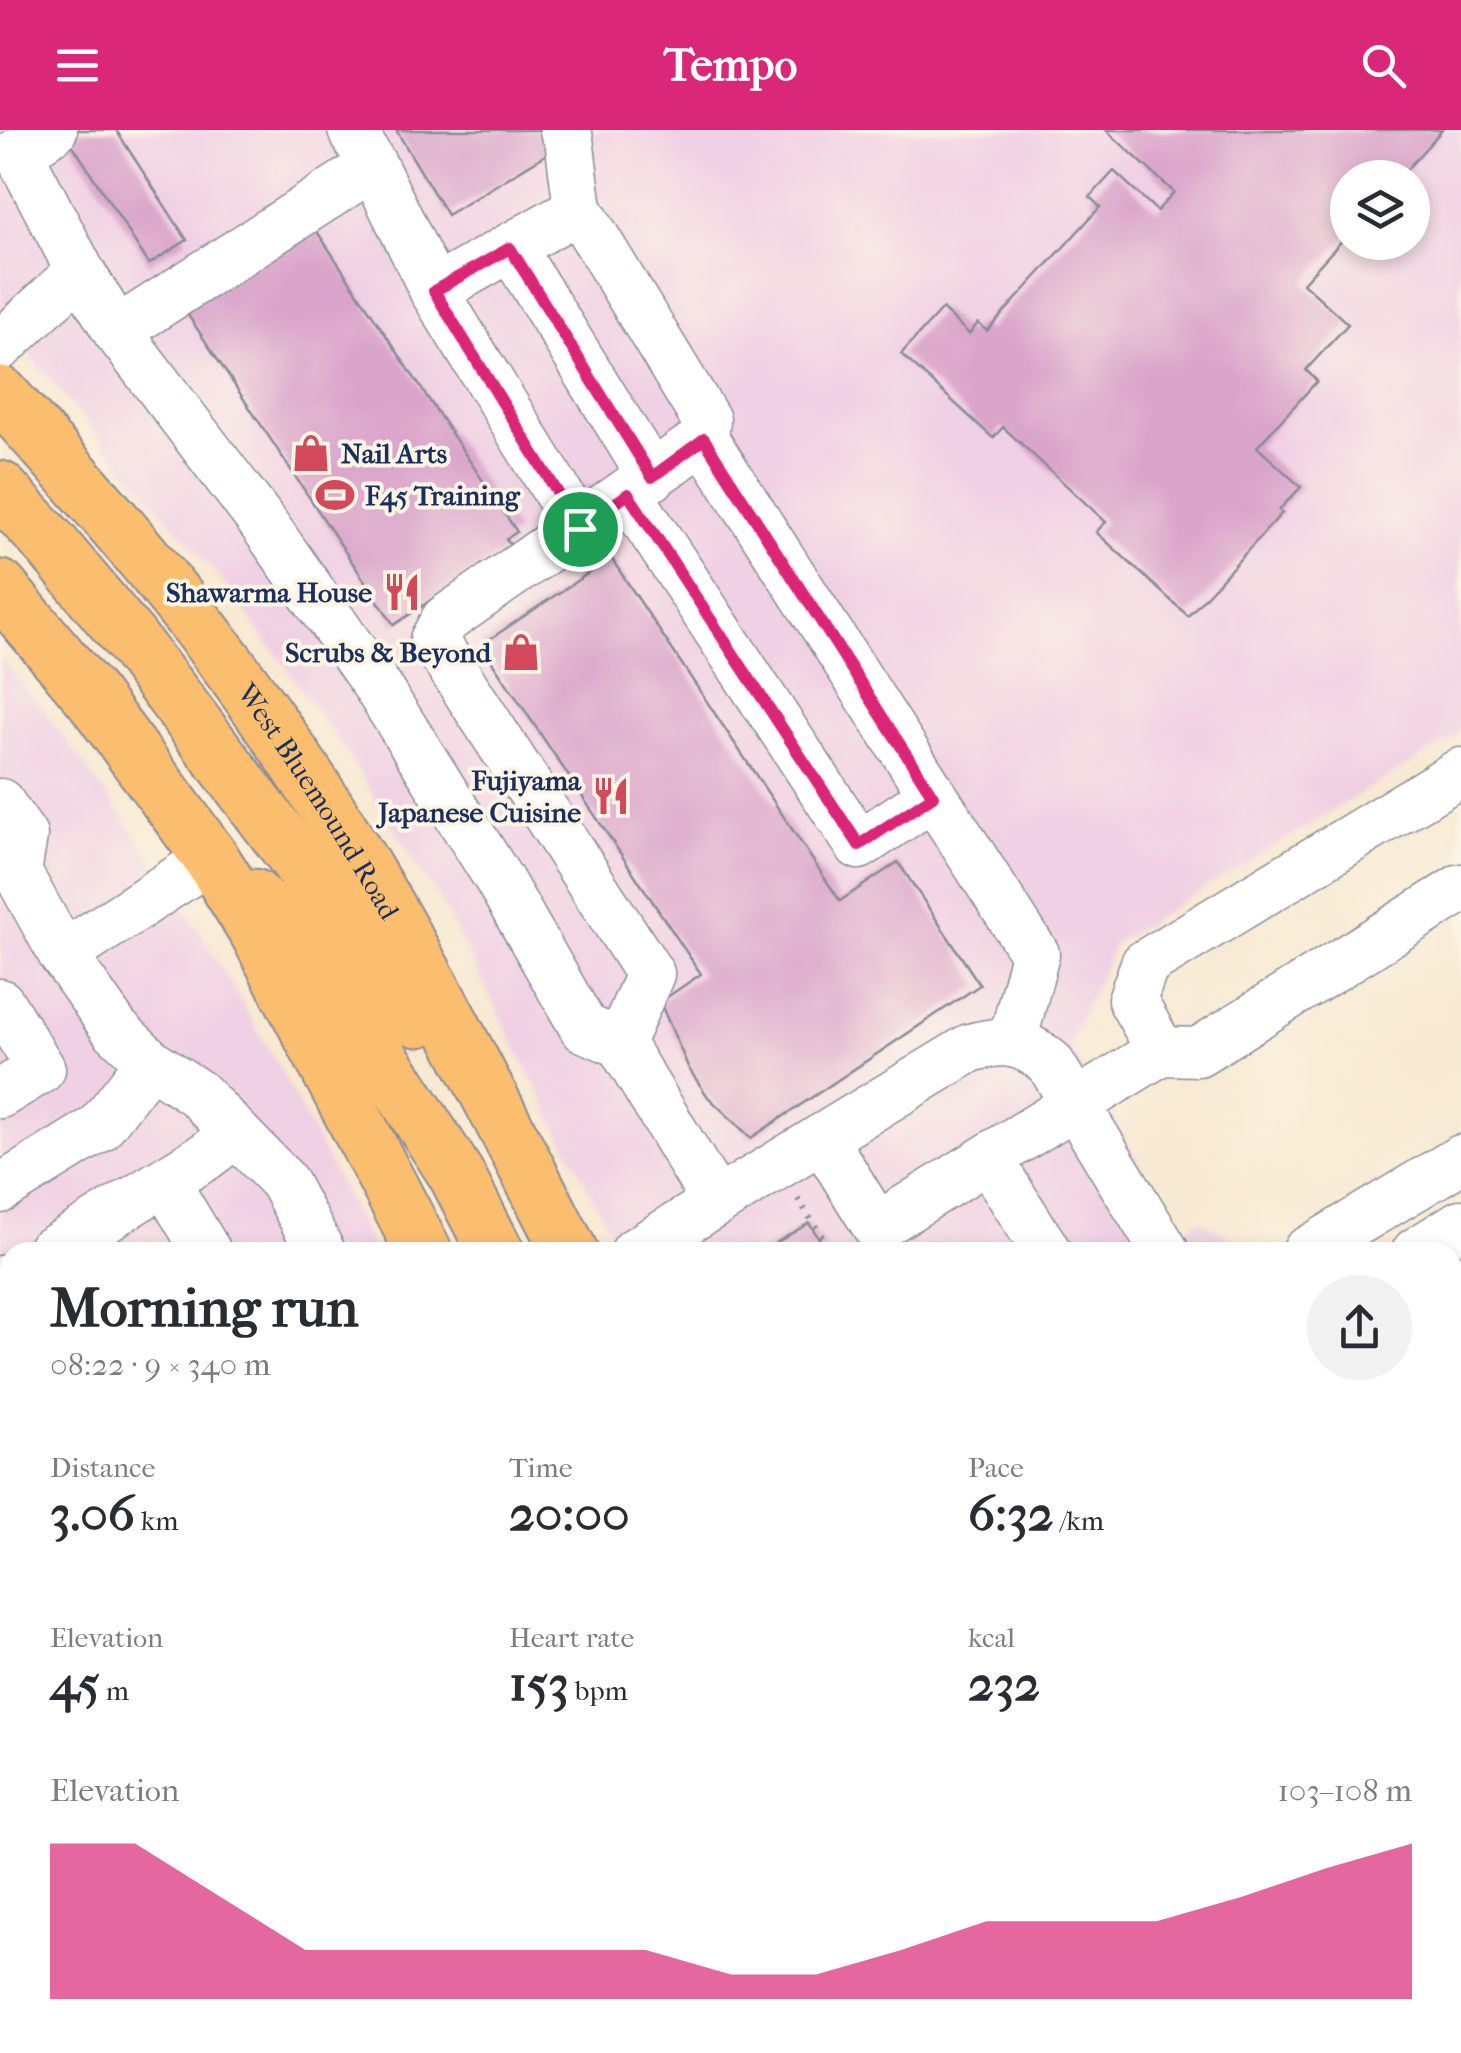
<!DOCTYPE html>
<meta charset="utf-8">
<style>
body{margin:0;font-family:"IM FELL French Canon",serif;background:#f2f2f3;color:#2b2b33;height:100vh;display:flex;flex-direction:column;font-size:38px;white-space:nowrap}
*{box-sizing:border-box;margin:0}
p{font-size:32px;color:#7c7c81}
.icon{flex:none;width:55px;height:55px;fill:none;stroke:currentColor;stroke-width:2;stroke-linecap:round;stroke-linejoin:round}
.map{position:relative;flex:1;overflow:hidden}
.details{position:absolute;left:0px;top:1112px;width:1462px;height:812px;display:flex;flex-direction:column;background:#fff;border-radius:30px 30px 0 0;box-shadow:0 5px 15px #0003}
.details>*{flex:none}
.buttons{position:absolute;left:1330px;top:30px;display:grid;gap:20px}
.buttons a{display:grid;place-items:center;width:100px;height:100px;border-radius:50%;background:#fff;box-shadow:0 5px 15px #0003;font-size:50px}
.pin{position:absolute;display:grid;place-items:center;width:85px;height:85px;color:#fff;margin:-42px;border:5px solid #fff;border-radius:50%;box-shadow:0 2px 10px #0007}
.round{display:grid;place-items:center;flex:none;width:105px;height:105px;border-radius:52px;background:#f2f2f3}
.head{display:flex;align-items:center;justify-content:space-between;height:170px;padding:0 50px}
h1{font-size:55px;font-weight:800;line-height:75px}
.figures{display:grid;grid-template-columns:repeat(3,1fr);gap:15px;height:170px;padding:10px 50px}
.figures div{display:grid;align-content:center}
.figures b{font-size:50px;font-weight:800}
.figures small{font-size:28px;font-weight:400}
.figures p{font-size:28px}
.chart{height:280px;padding:20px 50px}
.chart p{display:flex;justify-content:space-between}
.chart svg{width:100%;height:180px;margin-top:10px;fill:#db2777;opacity:.7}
header{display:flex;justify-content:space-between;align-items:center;height:130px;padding:0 50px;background:#db2777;color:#fff;font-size:45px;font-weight:800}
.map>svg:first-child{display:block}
.built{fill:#f0d0e4;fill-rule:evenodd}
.building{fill:#daa4cb}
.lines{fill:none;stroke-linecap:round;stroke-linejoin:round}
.minor-casing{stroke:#8a8c98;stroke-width:51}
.major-casing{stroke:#8a8c98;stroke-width:59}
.path{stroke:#8a8c98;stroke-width:6;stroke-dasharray:2.5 8;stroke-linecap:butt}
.minor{stroke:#fff;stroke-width:48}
.major{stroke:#fbbd6e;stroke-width:55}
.route-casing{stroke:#fff;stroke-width:20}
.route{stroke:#db2777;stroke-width:12}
.labels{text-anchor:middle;stroke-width:8;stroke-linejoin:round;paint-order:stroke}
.poi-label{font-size:28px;font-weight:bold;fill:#1b2f5e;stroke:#fcf5e5;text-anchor:end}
.street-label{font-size:28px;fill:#1b2f5e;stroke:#fcf5e5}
</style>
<header><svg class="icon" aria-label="menu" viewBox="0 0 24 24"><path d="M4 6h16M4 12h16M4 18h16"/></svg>Tempo<svg class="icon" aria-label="search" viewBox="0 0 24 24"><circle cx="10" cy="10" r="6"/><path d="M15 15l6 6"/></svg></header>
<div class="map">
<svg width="1461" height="1923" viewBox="0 0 1461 1923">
<rect width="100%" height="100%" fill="#fcf5e5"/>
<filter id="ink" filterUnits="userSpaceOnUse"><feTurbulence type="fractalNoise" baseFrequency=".01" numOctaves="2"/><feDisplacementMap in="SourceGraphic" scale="20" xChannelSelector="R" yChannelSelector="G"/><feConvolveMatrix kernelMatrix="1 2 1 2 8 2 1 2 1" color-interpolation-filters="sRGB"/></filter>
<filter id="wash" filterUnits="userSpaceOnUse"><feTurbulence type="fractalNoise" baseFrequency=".0048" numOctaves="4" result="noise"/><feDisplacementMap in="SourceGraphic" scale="40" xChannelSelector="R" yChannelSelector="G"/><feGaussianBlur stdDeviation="2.25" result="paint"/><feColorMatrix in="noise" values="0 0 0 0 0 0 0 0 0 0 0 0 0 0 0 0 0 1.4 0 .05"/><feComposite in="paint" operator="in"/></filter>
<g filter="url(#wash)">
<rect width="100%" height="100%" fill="#f8e9d2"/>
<g class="built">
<path d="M0,0H1461V603L1115,813L1069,915L1180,1102L1200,1090L1230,1106L1239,1122H621L445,779L342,616L229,459L0,192ZM1348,48H1412V112H1348Z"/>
<path d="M0,528L50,588L131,698L202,804L279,937L375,1122H10V1915H797L802,1923H0Z"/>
<path d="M1461,1144V1923H1034L1030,1915H1452V1149Z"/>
</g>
<g id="blocks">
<g class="building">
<path d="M63,0H116L187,110L149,134Z"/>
<path d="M396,0H539L552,21L447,85Z"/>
<path d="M1106,0H1442L1399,48H1348V104L1303,153L1348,194L1306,240L1317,251L1257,317L1301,357L1279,380L1282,383L1188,486L1096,402L1106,392L1003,297L993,308L901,224L942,179L969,204L978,193L987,201L1100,77L1090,67L1114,41L1157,81L1174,62Z"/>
<path d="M312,94L517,402L506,409L511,416L394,495L184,179Z"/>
<path d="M611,428L840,771L898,732L980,855L751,1008L708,967L689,939L660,872L701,844L481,515Z"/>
<path d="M809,1093L828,1122H761Z"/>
<path d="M10,1242V1340L0,1346V1248Z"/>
<path d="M10,1758V1915H159L164,1923H14L3,1906L0,1908V1764Z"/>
<path d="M1140,1915H1262L1267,1923H1144Z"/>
</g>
</g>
</g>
<g filter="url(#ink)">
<use href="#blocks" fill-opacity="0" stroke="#8a8c98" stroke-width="2.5"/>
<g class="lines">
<g class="minor-casing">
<g id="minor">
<path d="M53,0L18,22L80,141L117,201L263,393L375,553L498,748L584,898L620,913L716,1072"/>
<path d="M564,0L569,9L578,79L706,290L704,309"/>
<path d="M373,36L434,161L580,399"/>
<path d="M511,117L652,347"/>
<path d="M434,161L578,79"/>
<path d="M117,201L373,36L352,0"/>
<path d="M0,216L80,141"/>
<path d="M628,364L859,715L933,666"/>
<path d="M0,673L23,706L17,742L63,825L115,899L150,932L198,964L283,1051L321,1122"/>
<path d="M63,825L211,728"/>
<path d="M0,873L41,939L0,964"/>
<path d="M620,913L650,844L434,510L445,490L704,309L1035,824L1012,913"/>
<path d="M1161,921L1132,870L1145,834L1461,642"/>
<path d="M822,1008L877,1097L1161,921L1198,922L1461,758"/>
<path d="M989,1030L1047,1122"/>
<path d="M165,1052L207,1122"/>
<path d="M0,1059L99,998L150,932"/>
<path d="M50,1122L206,1026L236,1003"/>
<path d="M635,1122L970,918C1005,908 1022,910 1050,933L1165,1122"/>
<path d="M1306,1122L1461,1029"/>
<path d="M1416,1122L1461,1094"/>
<path d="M0,1153L10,1147"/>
<path d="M1452,1223L1461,1218"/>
<path d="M0,1408L10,1402"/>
<path d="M1452,1472L1461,1489"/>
<path d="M0,1589L10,1600"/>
<path d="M1452,1679L1461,1695"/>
<path d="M241,1915L247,1923"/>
<path d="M636,1915L640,1923"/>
<path d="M733,1915L737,1923"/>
<path d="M1121,1915L1125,1923"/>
<path d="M1338,1915L1342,1923"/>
<path d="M575,1923L589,1915"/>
<path d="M1432,1923L1443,1918"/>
</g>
</g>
<g class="major-casing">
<g id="major">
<path id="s1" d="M0,264C106,380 209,500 296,631C401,787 484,956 570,1122"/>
<path d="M0,359L50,413L131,510L418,889"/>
<path d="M0,458L92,567L211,728L258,803L424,1122"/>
<path d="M254,767L310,818L456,1044L496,1122"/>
<path d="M847,1915L852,1923"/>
<path d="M916,1915L921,1923"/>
<path d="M976,1915L981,1923"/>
</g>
</g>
<g class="path">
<path d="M798,1069L832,1122"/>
<path d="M1284,1915L1288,1923"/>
</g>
<use href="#minor" class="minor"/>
<use href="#major" class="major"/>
</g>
</g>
<g class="lines" filter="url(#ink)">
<g class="route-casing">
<path id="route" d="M510,118L652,347L704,309L933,666L859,715L628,364L580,399L434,161Z"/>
</g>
<use href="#route" class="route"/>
</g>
<defs>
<g id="shop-bare" transform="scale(3)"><path d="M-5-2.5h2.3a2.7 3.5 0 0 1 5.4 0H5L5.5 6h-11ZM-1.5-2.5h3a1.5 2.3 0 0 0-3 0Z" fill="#d1495b" stroke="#fcf5e5" stroke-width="2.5" paint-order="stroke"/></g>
<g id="stadium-bare" transform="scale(3)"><path d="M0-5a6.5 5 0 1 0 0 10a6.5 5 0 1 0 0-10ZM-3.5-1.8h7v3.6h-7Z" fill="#d1495b" stroke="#fcf5e5" stroke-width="2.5" paint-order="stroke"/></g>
<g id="restaurant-bare" transform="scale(3)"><path d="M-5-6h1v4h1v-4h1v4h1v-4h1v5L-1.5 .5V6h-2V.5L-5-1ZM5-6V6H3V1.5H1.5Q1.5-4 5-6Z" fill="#d1495b" stroke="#fcf5e5" stroke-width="2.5" paint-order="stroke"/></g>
</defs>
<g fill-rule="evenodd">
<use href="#shop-bare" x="311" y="323"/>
<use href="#stadium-bare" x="335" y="365"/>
<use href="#restaurant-bare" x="402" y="462"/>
<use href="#shop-bare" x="521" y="522"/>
<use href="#restaurant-bare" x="611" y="666"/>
</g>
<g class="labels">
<g class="poi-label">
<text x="341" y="333" text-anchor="start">Nail Arts</text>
<text x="365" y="375" text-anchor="start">F45 Training</text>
<text x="372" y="472">Shawarma House</text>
<text x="491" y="532">Scrubs &amp; Beyond</text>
<text x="581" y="660">Fujiyama<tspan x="581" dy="32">Japanese Cuisine</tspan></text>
</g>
<g class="street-label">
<text dy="10" stroke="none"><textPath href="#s1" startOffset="518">West Bluemound Road</textPath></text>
</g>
</g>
</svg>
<div class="buttons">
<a><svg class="icon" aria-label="layers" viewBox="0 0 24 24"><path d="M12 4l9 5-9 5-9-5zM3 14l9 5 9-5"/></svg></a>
</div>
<div class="pin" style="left:580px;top:399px;background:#1e9e55"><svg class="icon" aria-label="arrive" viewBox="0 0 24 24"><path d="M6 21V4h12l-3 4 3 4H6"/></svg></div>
<section class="details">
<div class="head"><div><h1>Morning run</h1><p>08:22 · 9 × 340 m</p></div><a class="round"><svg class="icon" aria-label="share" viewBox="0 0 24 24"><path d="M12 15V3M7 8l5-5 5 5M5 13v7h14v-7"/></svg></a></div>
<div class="figures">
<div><p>Distance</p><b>3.06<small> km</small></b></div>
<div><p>Time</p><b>20:00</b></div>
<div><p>Pace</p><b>6:32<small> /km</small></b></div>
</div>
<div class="figures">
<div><p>Elevation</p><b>45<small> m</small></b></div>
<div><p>Heart rate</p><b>153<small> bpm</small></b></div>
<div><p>kcal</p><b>232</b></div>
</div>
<div class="chart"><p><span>Elevation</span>103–108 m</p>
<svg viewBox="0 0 160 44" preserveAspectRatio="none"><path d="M0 44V6L10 6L20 19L30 32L40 32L50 32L60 32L70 32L80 38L90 38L100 32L110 25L120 25L130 25L140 19L150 12L160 6V44z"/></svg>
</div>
</section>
</div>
